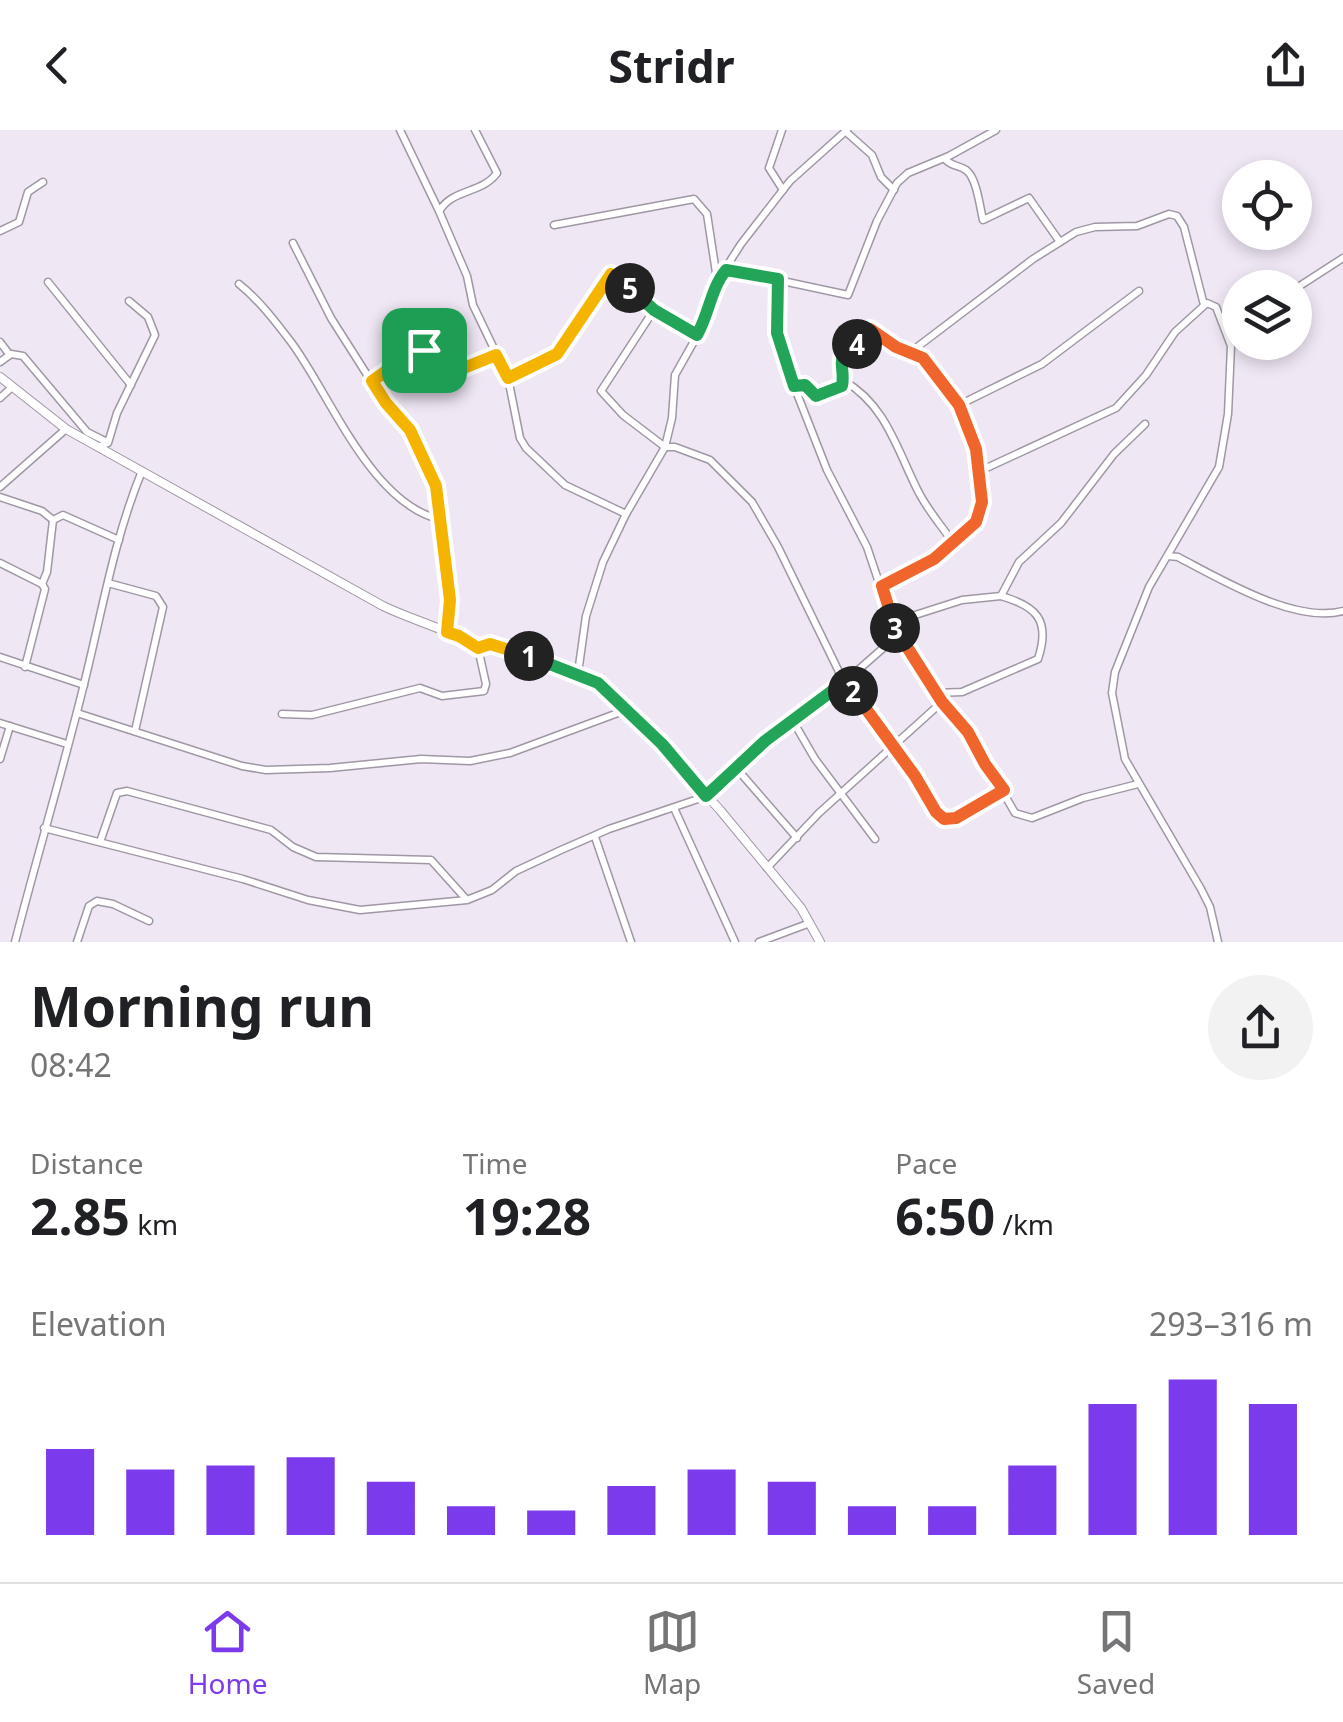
<!DOCTYPE html>
<meta charset="utf-8">
<style>
body{margin:0;font-family:"Noto Sans",sans-serif;background:#f2f2f2;color:#202124;height:100vh;display:flex;flex-direction:column;font-size:38px;white-space:nowrap}
*{box-sizing:border-box;margin:0}
p{font-size:32px;color:#757577}
.icon{flex:none;width:55px;height:55px;fill:none;stroke:currentColor;stroke-width:2;stroke-linecap:round;stroke-linejoin:round}
.map{position:relative;height:812px;overflow:hidden}
.sheet{display:flex;flex-direction:column;background:#fff;flex:1}
.sheet>*{flex:none}
.controls{position:absolute;left:1222px;top:30px;display:grid;gap:20px}
.controls a{display:grid;place-items:center;width:90px;height:90px;border-radius:50%;background:#fff;box-shadow:0 5px 15px #0003;font-size:50px}
.pin{position:absolute;display:grid;place-items:center;width:85px;height:85px;color:#fff;margin:-42px;border-radius:20px;box-shadow:0 5px 15px #0006}
.km{position:absolute;width:50px;height:50px;margin:-25px;border-radius:50%;background:#222;color:#fff;font-size:28px;line-height:50px;text-align:center}
.round{display:grid;place-items:center;flex:none;width:105px;height:105px;border-radius:52px;background:#f2f2f2}
.overview{display:flex;align-items:center;justify-content:space-between;height:170px;padding:0 30px}
h1{font-size:55px;font-weight:700;line-height:75px}
.figures{display:grid;grid-template-columns:repeat(3,1fr);gap:15px;height:170px;padding:10px 30px}
.figures div{display:grid;align-content:center}
.figures b{font-size:50px;font-weight:700}
.figures small{font-size:28px;font-weight:400}
.figures p{font-size:28px}
.chart{height:280px;padding:20px 30px}
.chart p{display:flex;justify-content:space-between}
.chart svg{width:100%;height:180px;margin-top:10px;stroke:#7c3aed;stroke-width:6}
header{display:flex;justify-content:space-between;align-items:center;height:130px;padding:0 30px;background:#fff;font-size:45px;font-weight:700}
.tab-bar{display:flex;justify-content:space-around;align-items:center;height:140px;border-top:2px solid #e0e0e0;background:#fff;font-size:28px;color:#757577}
.tab-bar a{display:grid;justify-items:center;gap:5px}
.tab-bar .selected{color:#7c3aed}
.map>svg:first-child{display:block}
.lines{fill:none;stroke-linecap:round;stroke-linejoin:round}
.minor-casing{stroke:#a097a4;stroke-width:9}
.tertiary-casing{stroke:#a097a4;stroke-width:10}
.minor{stroke:#fff;stroke-width:6}
.tertiary{stroke:#fff;stroke-width:8}
.split-1-casing{stroke:#fff;stroke-width:20}
.split-2-casing{stroke:#fff;stroke-width:20}
.split-3-casing{stroke:#fff;stroke-width:20}
.split-4-casing{stroke:#fff;stroke-width:20}
.split-5-casing{stroke:#fff;stroke-width:20}
.split-6-casing{stroke:#fff;stroke-width:20}
.split-1{stroke:#f5b400;stroke-width:12}
.split-2{stroke:#22a559;stroke-width:12}
.split-3{stroke:#f0652b;stroke-width:12}
.split-4{stroke:#f0652b;stroke-width:12}
.split-5{stroke:#22a559;stroke-width:12}
.split-6{stroke:#f5b400;stroke-width:12}
</style>
<header><svg class="icon" aria-label="back" viewBox="0 0 24 24"><path d="M15 5l-7 7 7 7"/></svg>Stridr<svg class="icon" aria-label="share" viewBox="0 0 24 24"><path d="M12 15V3M7 8l5-5 5 5M5 13v7h14v-7"/></svg></header>
<div class="map">
<svg width="1343" height="812" viewBox="0 0 1343 812">
<rect width="100%" height="100%" fill="#f0e7f5"/>
<g class="lines">
<g class="minor-casing">
<g id="minor">
<path d="M400,0L439,81L467,146L473,175L508,248L520,308L526,318L565,355L626,384"/>
<path d="M782,0L769,38L783,60"/>
<path d="M845,1L872,25L881,47L894,60"/>
<path d="M945,29C952,37 959,35 966,40C977,48 980,78 983,90L1029,68L1060,112"/>
<path d="M440,80C453,59 483,63 497,43L475,0"/>
<path d="M554,95L694,69L707,84L717,149"/>
<path d="M0,101L19,92L28,62L43,52"/>
<path d="M293,113L331,188L385,273L409,300L433,347L446,428L450,482L447,502"/>
<path d="M726,139L848,165L877,91L897,53L908,43L949,26L996,0"/>
<path d="M778,149L777,203L796,261L827,340L867,417L897,506L917,530L942,572L968,601L1015,683L1032,688L1083,668L1138,654"/>
<path d="M48,152L131,255"/>
<path d="M239,154C259,170 275,191 291,212C330,264 371,375 442,390"/>
<path d="M1295,159L1343,128"/>
<path d="M654,180L601,261L623,285L665,317H675L710,330L752,372L778,417L844,552L863,571L935,682L944,689L956,688L1004,660"/>
<path d="M0,212L9,224"/>
<path d="M912,221L1033,129L1076,102L1095,97L1137,96L1169,84L1177,86L1184,97L1204,175"/>
<path d="M0,232L11,224L23,226L87,302L107,312"/>
<path d="M508,248L557,224L611,144L654,180L697,205"/>
<path d="M372,251C394,237 401,227 427,219L444,246L496,225"/>
<path d="M844,251C885,274 897,319 917,359C926,378 940,394 952,411"/>
<path d="M794,255H805L816,266L838,259L844,251L840,231L844,221L855,216L870,199L897,217L923,229L959,275L975,319L981,381L967,401L934,429L882,456"/>
<path d="M0,268L11,258"/>
<path d="M959,275L1042,234L1139,161"/>
<path d="M100,316L108,313L117,283L155,205L148,187L129,171"/>
<path d="M980,341L1116,278L1146,245L1175,202L1207,173L1216,177L1231,216L1228,284L1219,337L1149,457L1115,542L1112,563L1125,629L1201,759L1210,777L1218,812"/>
<path d="M0,357L66,299"/>
<path d="M0,367L42,381L53,390L63,385L119,410"/>
<path d="M1168,426L1178,427C1220,449 1295,494 1343,481"/>
<path d="M0,433L42,454"/>
<path d="M108,453L156,466L163,477L135,601"/>
<path d="M0,527L84,555"/>
<path d="M25,537L45,459L42,454L47,442L53,390"/>
<path d="M578,543L586,486L603,432L626,384L665,317L672,288L675,245L706,190L718,150L741,114L790,51L847,0"/>
<path d="M937,563L962,562L1038,529C1051,490 1036,476 1001,466"/>
<path d="M77,583L242,636L266,640L330,638L421,629L470,631L510,623L626,580"/>
<path d="M282,584L312,585L420,558L442,566L484,561L486,554L478,518"/>
<path d="M0,593L67,614"/>
<path d="M790,593L797,598L815,629L875,709"/>
<path d="M0,629L10,596"/>
<path d="M737,639L797,708"/>
<path d="M674,678L735,812"/>
<path d="M44,698L243,749L308,770L360,780L467,770L492,760L516,741L561,720L609,699L707,666L765,611L857,541L897,506L912,486L962,470L1001,466L1019,432L1061,393L1114,324L1145,294"/>
<path d="M595,707L631,812"/>
<path d="M100,712L117,663L127,661L271,700L293,717L316,727L431,730L466,769"/>
<path d="M767,738L819,683L942,572"/>
<path d="M15,812C37,726 63,640 84,554C102,482 114,409 142,341"/>
<path d="M77,812L89,776L97,771L113,774L149,791"/>
<path d="M759,812L810,793"/>
</g>
</g>
<g class="tertiary-casing">
<path id="tertiary" d="M0,247L66,299L383,476C414,491 449,499 478,518L490,514L513,521L598,553L661,615L720,680L801,778L820,812"/>
</g>
<use href="#minor" class="minor"/>
<use href="#tertiary" class="tertiary"/>
</g>
<g class="lines">
<g class="split-1-casing">
<path id="split-1" d="M424,220C403,225 391,239 372,251L386,273L410,300L436,356L450,470L447,502L459,506L478,518L490,514L529,526"/>
</g>
<g class="split-2-casing">
<path id="split-2" d="M529,526L598,553L662,614L706,666L765,611L844,552L853,561"/>
</g>
<g class="split-3-casing">
<path id="split-3" d="M853,561L915,646L936,682L944,689L956,688L1004,660L985,634L968,602L942,572L895,498"/>
</g>
<g class="split-4-casing">
<path id="split-4" d="M857,214L870,199L896,217L923,228L959,275L976,319L982,372L976,392L934,429L882,456L895,498"/>
</g>
<g class="split-5-casing">
<path id="split-5" d="M630,158L654,180L697,205C709,184 711,158 726,140L778,149L777,203L794,256L805,255L816,266L842,256C846,235 832,226 857,214"/>
</g>
<g class="split-6-casing">
<path id="split-6" d="M424,220L444,246L496,225L508,248L557,224L611,144L630,158"/>
</g>
<use href="#split-1" class="split-1"/>
<use href="#split-2" class="split-2"/>
<use href="#split-3" class="split-3"/>
<use href="#split-4" class="split-4"/>
<use href="#split-5" class="split-5"/>
<use href="#split-6" class="split-6"/>
</g>
</svg>
<div class="controls">
<a><svg class="icon" aria-label="locate" viewBox="0 0 24 24"><circle cx="12" cy="12" r="6"/><path d="M12 2v4M12 18v4M2 12h4M18 12h4"/></svg></a>
<a><svg class="icon" aria-label="layers" viewBox="0 0 24 24"><path d="M12 4l9 5-9 5-9-5zM3 14l9 5 9-5"/></svg></a>
</div>
<div class="pin" style="left:424px;top:220px;background:#1e9e55"><svg class="icon" aria-label="arrive" viewBox="0 0 24 24"><path d="M6 21V4h12l-3 4 3 4H6"/></svg></div>
<b class="km" style="left:529px;top:526px">1</b>
<b class="km" style="left:853px;top:561px">2</b>
<b class="km" style="left:895px;top:498px">3</b>
<b class="km" style="left:857px;top:214px">4</b>
<b class="km" style="left:630px;top:158px">5</b>
</div>
<section class="sheet">
<div class="overview"><div><h1>Morning run</h1><p>08:42</p></div><a class="round"><svg class="icon" aria-label="share" viewBox="0 0 24 24"><path d="M12 15V3M7 8l5-5 5 5M5 13v7h14v-7"/></svg></a></div>
<div class="figures">
<div><p>Distance</p><b>2.85<small> km</small></b></div>
<div><p>Time</p><b>19:28</b></div>
<div><p>Pace</p><b>6:50<small> /km</small></b></div>
</div>
<div class="chart"><p><span>Elevation</span>293–316 m</p>
<svg viewBox="0 0 160 44" preserveAspectRatio="none"><path d="M5 44V23M15 44V28M25 44V27M35 44V25M45 44V31M55 44V37M65 44V38M75 44V32M85 44V28M95 44V31M105 44V37M115 44V37M125 44V27M135 44V12M145 44V6M155 44V12"/></svg>
</div>
</section>
<nav class="tab-bar">
<a class="selected"><svg class="icon" aria-label="home" viewBox="0 0 24 24"><path d="M3 11l9-7 9 7M6 9v11h12V9"/></svg>Home</a>
<a><svg class="icon" aria-label="map" viewBox="0 0 24 24"><path d="M3 6l6-2 6 2 6-2v14l-6 2-6-2-6 2zM9 4v14M15 6v14"/></svg>Map</a>
<a><svg class="icon" aria-label="saved" viewBox="0 0 24 24"><path d="M7 4h10v16l-5-4-5 4z"/></svg>Saved</a>
</nav>
